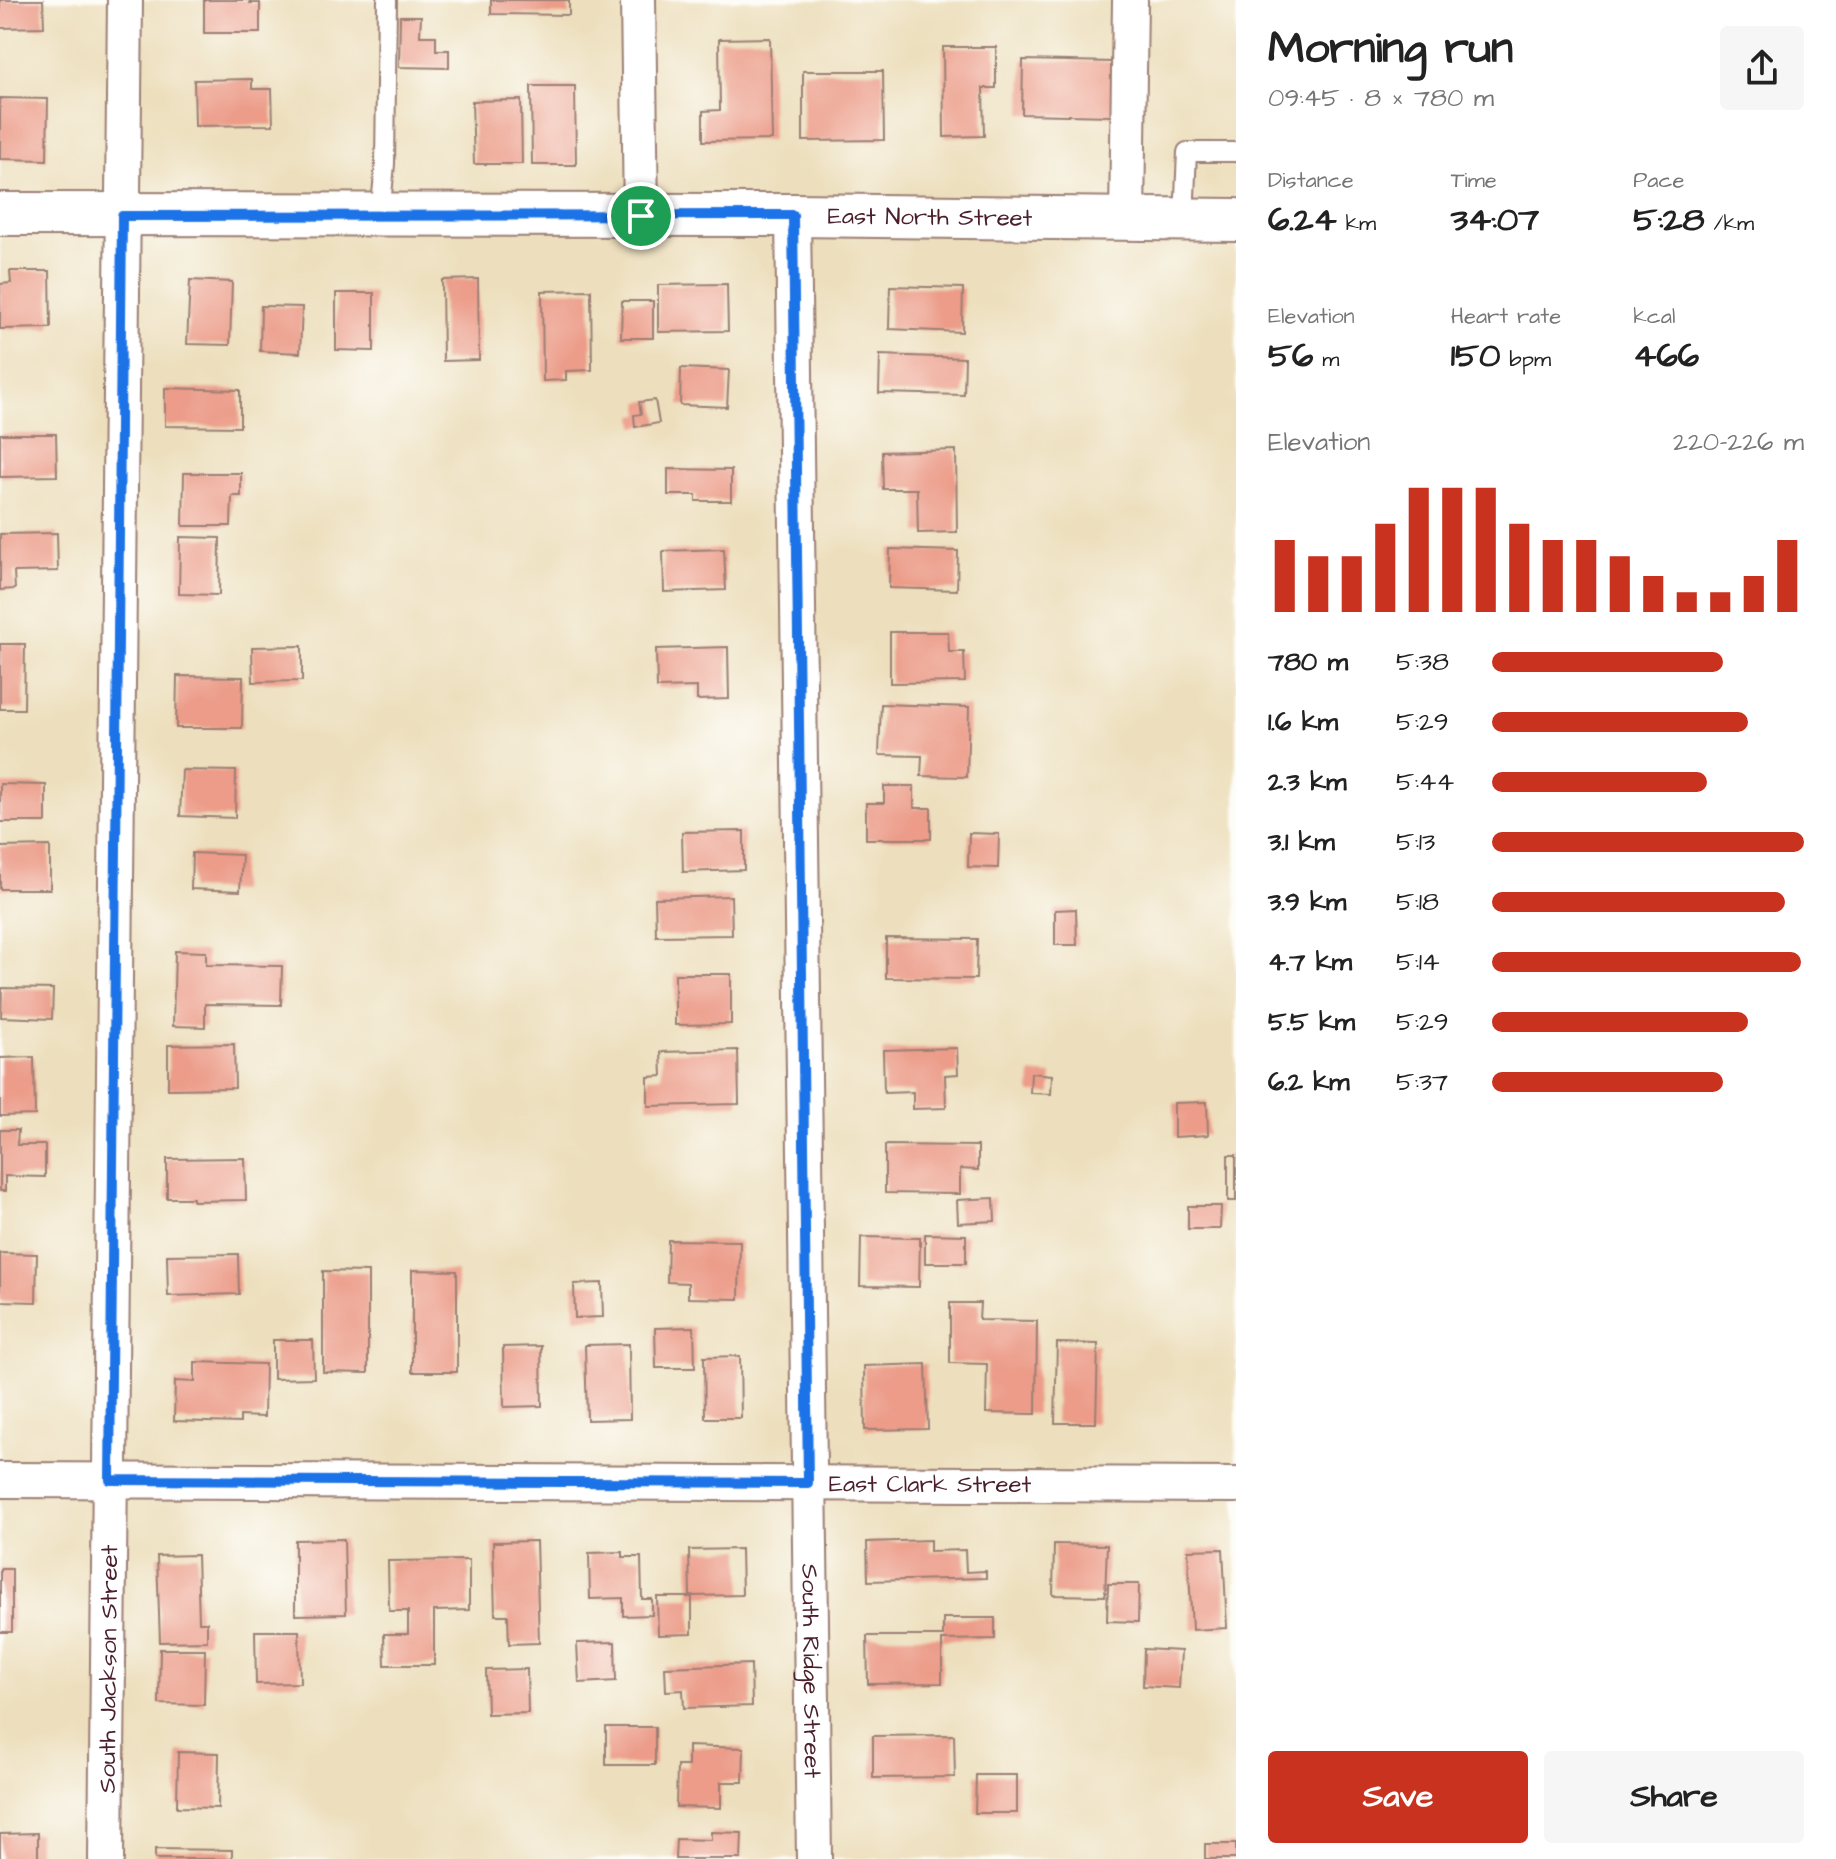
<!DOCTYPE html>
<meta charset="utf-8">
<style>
body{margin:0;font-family:"Architects Daughter",sans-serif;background:#f6f6f6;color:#222;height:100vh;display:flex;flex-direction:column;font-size:30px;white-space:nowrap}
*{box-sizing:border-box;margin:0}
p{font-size:26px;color:#767676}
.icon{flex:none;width:44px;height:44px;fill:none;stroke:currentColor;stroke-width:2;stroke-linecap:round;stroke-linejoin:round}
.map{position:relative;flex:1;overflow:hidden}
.details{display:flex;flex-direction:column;background:#fff;width:600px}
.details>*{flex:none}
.pin{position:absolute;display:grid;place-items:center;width:68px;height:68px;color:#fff;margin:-34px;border:4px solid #fff;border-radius:50%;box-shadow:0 2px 8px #0007}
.round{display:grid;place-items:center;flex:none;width:84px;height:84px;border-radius:8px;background:#f6f6f6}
.summary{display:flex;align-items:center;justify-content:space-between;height:136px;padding:0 32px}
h1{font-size:44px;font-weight:800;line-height:60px}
.figures{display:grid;grid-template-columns:repeat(3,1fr);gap:12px;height:136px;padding:8px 32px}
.figures div{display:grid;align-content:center}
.figures b{font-size:34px;font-weight:800}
.figures small{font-size:22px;font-weight:400}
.figures p{font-size:22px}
.chart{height:224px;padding:16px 32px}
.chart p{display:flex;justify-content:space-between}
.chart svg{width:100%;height:144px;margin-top:8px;stroke:#c8321e;stroke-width:6}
.cta{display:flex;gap:16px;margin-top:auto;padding:16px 32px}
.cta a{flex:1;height:92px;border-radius:8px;background:#c8321e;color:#fff;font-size:32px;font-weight:800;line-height:92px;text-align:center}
.cta a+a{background:#f6f6f6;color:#222}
ul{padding:0 32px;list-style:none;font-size:26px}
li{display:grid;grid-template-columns:128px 96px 1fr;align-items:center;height:60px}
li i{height:20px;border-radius:10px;background:#c8321e}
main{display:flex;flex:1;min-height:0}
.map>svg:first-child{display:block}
.building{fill:#ec9c89}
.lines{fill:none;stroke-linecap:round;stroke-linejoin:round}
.service-casing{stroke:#9c7f74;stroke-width:22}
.minor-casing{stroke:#9c7f74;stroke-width:38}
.tertiary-casing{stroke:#9c7f74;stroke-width:46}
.service{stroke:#fff;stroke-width:18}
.minor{stroke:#fff;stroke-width:34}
.tertiary{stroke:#fff;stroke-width:42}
.route-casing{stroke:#fff;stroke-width:16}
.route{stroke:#1a73e8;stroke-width:10}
.labels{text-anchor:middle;stroke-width:7;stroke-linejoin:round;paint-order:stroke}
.street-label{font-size:24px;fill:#4a1f2b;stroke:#fdfcf7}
</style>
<main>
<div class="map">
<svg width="1236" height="1859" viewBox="0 0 1236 1859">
<rect width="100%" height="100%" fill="#fdfcf7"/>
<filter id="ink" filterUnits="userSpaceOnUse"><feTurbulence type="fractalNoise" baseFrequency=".0125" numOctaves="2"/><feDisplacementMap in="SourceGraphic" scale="16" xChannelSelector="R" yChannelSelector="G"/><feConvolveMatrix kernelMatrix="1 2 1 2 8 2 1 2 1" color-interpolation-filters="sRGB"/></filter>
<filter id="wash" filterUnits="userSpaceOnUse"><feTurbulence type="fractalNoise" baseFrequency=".006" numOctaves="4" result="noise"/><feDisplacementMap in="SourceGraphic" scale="32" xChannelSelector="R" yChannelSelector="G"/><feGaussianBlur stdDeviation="1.8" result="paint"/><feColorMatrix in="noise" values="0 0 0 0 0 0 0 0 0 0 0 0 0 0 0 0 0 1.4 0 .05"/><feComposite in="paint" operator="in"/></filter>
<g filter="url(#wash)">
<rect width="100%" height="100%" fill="#eddfbd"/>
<g id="blocks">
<g class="building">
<path d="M0,0H43L44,27L0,28Z"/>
<path d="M204,0H250V3H260V33H204Z"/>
<path d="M491,0H569V15L491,14Z"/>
<path d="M400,16H421L420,36H436V50H449V68L399,67Z"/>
<path d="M770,38L772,140L703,141V111L720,110L719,39Z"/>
<path d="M943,47H996V88H983L984,136L944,137Z"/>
<path d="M1023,60L1114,62L1113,116L1022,114Z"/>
<path d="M803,71H883L884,140L803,141Z"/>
<path d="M252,79V89H272L273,125L195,126L194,80Z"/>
<path d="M531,86H575L576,165H532Z"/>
<path d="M0,98L48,99L47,160L0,159Z"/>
<path d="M521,100L522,164H474L472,101Z"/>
<path d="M10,271H50L51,328L0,329V284L11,283Z"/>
<path d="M478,279L479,360L443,361L442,280Z"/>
<path d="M190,280L232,282L230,345L187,344Z"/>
<path d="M727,284L728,331L658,332V285Z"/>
<path d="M890,286L963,288L962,332L889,329Z"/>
<path d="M591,290L592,370L566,371V380L543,381L542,291Z"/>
<path d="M336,293H374V351L336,350Z"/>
<path d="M622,301H653V338H621Z"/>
<path d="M261,306L302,307L300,353L260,351Z"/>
<path d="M880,355L965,358L964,395L879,393Z"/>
<path d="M681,368L729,370L727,407L680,405Z"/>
<path d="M165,388L240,390V427L165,426Z"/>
<path d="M655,400L659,423L635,427L634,415L641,414L639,402Z"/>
<path d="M0,434H56L57,476L0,477Z"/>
<path d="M956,450L957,532L918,533L917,489H883L882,452Z"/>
<path d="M668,469L731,470V501H696V495H668Z"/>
<path d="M184,473H241V496H232L231,526H183Z"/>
<path d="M57,533L58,571L14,572L15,589L0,590V534Z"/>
<path d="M180,537L220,538L219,595L179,594Z"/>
<path d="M724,549L726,590L664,592L663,551Z"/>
<path d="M890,549L958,551L957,590L889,588Z"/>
<path d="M890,632H948L949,652H964L965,682L890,683Z"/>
<path d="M0,644H25L24,709H0Z"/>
<path d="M302,646V681L253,682L252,647Z"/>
<path d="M728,647L729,699L697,700V687L657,688L656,649Z"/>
<path d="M177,676L243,677L242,728H176Z"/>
<path d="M881,704L969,707L967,777L921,776L922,756L879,755Z"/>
<path d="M182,770L236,771L235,818L180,816Z"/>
<path d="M0,784L46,785V822H0Z"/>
<path d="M884,786H914V808H931V839H866V803H884Z"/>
<path d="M744,831V870L683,872L682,832Z"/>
<path d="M969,833L999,834L998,868L968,867Z"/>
<path d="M50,846V889H0V847Z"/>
<path d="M192,853L242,855L240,891L191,889Z"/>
<path d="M731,896L732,935L656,936L655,898Z"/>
<path d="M1076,909L1077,945H1055V910Z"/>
<path d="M886,938L977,939L976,979L886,978Z"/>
<path d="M175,951L206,952V965L282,966L281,1005L205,1004V1027L173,1026Z"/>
<path d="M675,974H731V1024L675,1025Z"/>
<path d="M2,988L53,989L52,1019L1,1017Z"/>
<path d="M234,1044L235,1088L168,1089V1045Z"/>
<path d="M957,1048L958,1074L945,1075L946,1108L913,1109V1092L884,1093L883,1050Z"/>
<path d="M738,1050L739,1104L648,1106V1077L662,1076L661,1052Z"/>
<path d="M34,1057L35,1115L0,1116V1058Z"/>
<path d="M1031,1073L1052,1075L1051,1094L1030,1093Z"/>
<path d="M1207,1102L1208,1135L1174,1137V1103Z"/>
<path d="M0,1130H18L17,1145H45V1177L5,1176V1191H0Z"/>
<path d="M885,1145L978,1146V1170L960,1169V1194L885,1193Z"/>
<rect x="1228" y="1155" width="8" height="46"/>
<path d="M245,1158L246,1200L193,1201V1198H167V1159Z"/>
<path d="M994,1198L995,1221L958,1223L957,1200Z"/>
<path d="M1188,1206H1221L1220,1229H1188Z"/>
<path d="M925,1234L966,1235V1263H925Z"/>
<path d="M861,1237L920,1238L919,1287L860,1286Z"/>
<path d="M668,1240L740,1241L739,1299L688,1298V1283L667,1282Z"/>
<path d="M0,1253L37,1254L36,1302L0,1301Z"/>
<path d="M238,1254L239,1294L168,1296L167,1255Z"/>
<path d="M412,1270L457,1271V1372H412Z"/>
<path d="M323,1271L368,1272V1373L323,1372Z"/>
<path d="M602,1283L603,1317L575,1318L574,1284Z"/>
<path d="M950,1303H980L979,1320L1037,1321L1036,1414L986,1413L987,1364L950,1363Z"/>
<path d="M694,1327L695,1368H656L655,1328Z"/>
<path d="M273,1340H313L314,1378L273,1379Z"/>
<path d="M1057,1343L1098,1344L1096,1423H1055Z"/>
<path d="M629,1344L630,1419L587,1420L585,1345Z"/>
<path d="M541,1346L542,1406L504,1407L503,1347Z"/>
<path d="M740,1356L741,1418H705L704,1357Z"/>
<path d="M195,1362L265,1364L264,1417L240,1416V1423L174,1421L175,1381L195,1382Z"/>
<path d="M926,1364L928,1429L865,1430L864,1366Z"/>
<path d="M344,1539L346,1614L295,1615V1540Z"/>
<path d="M930,1540V1551L965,1550L966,1572L986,1571V1578L868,1581L867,1542Z"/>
<path d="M536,1541L539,1643L509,1644L508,1615H495L493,1542Z"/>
<path d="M1054,1544L1107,1545L1105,1596L1053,1595Z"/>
<path d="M741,1549L742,1595L690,1596L689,1550Z"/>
<path d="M1223,1549L1227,1628L1192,1630L1188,1550Z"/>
<path d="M623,1552V1557H641L642,1599H652V1615L623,1616V1598L590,1599L589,1553Z"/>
<path d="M197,1555L199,1622H207V1641L160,1642L157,1556Z"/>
<path d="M469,1560V1610L434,1611V1665H385L384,1634H408V1611H389L388,1561Z"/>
<rect x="0" y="1569" width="12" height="63"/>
<path d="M1108,1584H1139L1138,1622L1107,1621Z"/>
<path d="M657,1597H692V1634L658,1635Z"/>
<path d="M943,1618H995V1639L942,1640V1683L868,1684L867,1636H943Z"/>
<path d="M255,1631H299L300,1683L256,1684Z"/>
<path d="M615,1642L616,1681L579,1683L577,1643Z"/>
<path d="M160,1649H205L204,1705L159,1704Z"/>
<path d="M1144,1649L1181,1651L1179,1688L1143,1686Z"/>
<path d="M751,1664L752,1706L684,1708L683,1690L666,1691L665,1667Z"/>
<path d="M527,1669L528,1713L487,1714L486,1670Z"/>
<rect x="606" y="1727" width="49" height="38"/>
<path d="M954,1735L955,1777L873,1778V1736Z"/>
<path d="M688,1746L744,1748L743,1782H721V1808L676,1807L677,1766H688Z"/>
<path d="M178,1752L219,1753L218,1808L177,1807Z"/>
<path d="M976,1775H1017V1813H975Z"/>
<path d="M711,1832L742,1833L741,1859H675L676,1839L711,1840Z"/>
<path d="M38,1833V1859H0V1834Z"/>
<rect x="1205" y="1844" width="31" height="15"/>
<path d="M155,1849L232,1850V1859H155Z"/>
</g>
</g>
</g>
<g filter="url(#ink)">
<use href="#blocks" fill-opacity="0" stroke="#9c7f74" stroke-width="2"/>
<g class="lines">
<g class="service-casing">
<g id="service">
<path d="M380,216L385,164L387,0"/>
<path d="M1184,219L1187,152H1236"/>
</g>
</g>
<g class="minor-casing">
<g id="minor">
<path d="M638,0L641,216"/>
<path id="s1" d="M793,215L814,1859"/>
<path d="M1127,218L1130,1"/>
<path id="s2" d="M0,1480L1236,1485"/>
<path id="s3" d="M106,1859L125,0"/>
</g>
</g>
<g class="tertiary-casing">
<g id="tertiary">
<path id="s4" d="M0,214L793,215L1236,220"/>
</g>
</g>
<use href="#service" class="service"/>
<use href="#minor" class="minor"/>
<use href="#tertiary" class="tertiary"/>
</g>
</g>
<g class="lines" filter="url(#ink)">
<g class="route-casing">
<path id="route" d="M793,215L808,1483L110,1480L122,216Z"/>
</g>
<use href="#route" class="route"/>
</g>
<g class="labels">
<g class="street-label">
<text dy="8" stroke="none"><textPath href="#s4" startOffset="930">East North Street</textPath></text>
<text dy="8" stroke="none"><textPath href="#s2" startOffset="930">East Clark Street</textPath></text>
<text dy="8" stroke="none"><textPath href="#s3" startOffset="190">South Jackson Street</textPath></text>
<text dy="8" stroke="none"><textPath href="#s1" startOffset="1456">South Ridge Street</textPath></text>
</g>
</g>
</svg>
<div class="pin" style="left:641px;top:216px;background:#1e9e55"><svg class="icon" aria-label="arrive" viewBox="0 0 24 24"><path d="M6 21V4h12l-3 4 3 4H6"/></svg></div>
</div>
<section class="details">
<div class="summary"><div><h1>Morning run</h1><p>09:45 · 8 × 780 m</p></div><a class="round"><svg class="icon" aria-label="share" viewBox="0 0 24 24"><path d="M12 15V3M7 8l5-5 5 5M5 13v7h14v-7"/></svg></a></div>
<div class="figures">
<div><p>Distance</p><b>6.24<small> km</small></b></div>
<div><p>Time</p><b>34:07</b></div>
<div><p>Pace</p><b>5:28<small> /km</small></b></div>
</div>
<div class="figures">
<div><p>Elevation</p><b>56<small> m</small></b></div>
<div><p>Heart rate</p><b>150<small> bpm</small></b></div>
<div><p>kcal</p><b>466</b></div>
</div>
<div class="chart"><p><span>Elevation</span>220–226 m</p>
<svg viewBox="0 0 160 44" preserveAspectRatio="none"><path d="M5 44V22M15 44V27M25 44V27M35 44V17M45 44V6M55 44V6M65 44V6M75 44V17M85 44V22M95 44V22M105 44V27M115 44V33M125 44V38M135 44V38M145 44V33M155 44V22"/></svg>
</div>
<ul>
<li><b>780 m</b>5:38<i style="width:74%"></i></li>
<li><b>1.6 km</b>5:29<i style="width:82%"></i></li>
<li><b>2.3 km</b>5:44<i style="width:69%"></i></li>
<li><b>3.1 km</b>5:13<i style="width:100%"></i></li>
<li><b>3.9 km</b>5:18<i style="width:94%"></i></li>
<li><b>4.7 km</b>5:14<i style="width:99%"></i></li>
<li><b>5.5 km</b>5:29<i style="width:82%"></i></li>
<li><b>6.2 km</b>5:37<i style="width:74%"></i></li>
</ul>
<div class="cta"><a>Save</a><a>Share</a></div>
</section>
</main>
